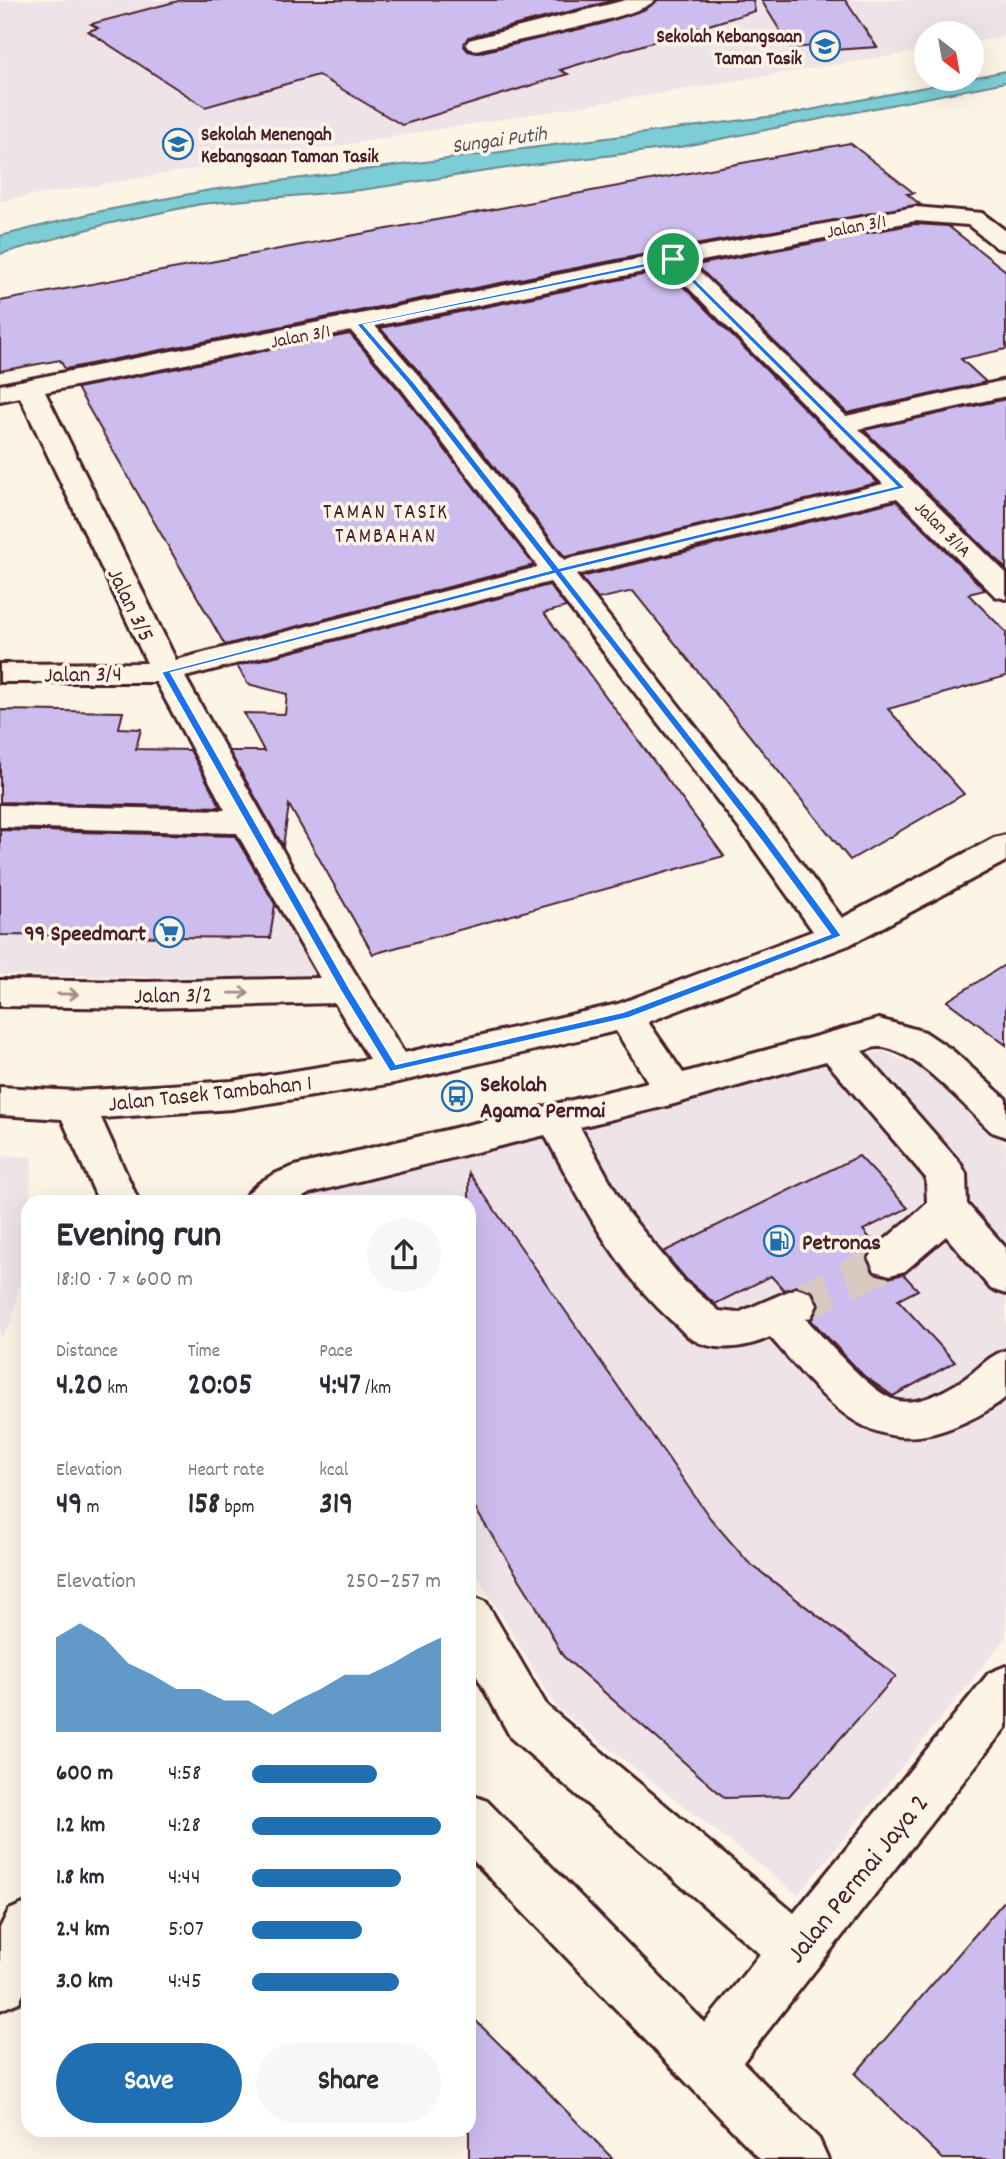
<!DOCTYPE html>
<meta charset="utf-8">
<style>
body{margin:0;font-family:Dekko,sans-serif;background:#f7f7f7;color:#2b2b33;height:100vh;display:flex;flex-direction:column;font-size:26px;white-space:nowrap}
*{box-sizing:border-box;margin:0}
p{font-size:23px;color:#7c7c81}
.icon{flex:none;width:38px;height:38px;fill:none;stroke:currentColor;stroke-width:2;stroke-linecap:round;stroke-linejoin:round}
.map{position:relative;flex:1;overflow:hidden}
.panel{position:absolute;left:21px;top:1195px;width:455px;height:942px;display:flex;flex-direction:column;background:#fff;border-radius:21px;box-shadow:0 7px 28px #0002}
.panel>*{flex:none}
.needle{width:46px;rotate:149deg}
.tools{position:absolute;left:914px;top:21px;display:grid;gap:14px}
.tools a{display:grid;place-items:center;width:70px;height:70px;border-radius:50%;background:#fff;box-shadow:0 7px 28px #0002;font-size:35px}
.pin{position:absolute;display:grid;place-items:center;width:60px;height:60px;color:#fff;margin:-30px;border:4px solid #fff;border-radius:50%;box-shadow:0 2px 7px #0007}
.round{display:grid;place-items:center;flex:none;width:74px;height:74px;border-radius:37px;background:#f7f7f7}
.summary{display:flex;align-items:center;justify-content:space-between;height:119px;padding:0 35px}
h1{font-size:38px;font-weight:700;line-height:52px}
.stats{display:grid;grid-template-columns:repeat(3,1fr);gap:10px;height:119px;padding:7px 35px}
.stats div{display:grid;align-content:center}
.stats b{font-size:30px;font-weight:700}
.stats small{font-size:19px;font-weight:400}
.stats p{font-size:19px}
.chart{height:196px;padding:14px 35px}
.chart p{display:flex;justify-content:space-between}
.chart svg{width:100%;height:126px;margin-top:7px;fill:#1f6fb2;opacity:.7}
.cta{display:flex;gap:14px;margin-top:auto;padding:14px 35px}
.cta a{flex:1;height:80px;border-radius:42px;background:#1f6fb2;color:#fff;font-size:28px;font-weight:700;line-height:80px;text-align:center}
.cta a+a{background:#f7f7f7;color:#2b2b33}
ul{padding:0 35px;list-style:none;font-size:23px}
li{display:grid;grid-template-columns:112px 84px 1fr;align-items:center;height:52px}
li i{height:18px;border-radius:9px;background:#1f6fb2}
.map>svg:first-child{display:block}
.built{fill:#eee4e8}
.water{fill:#7ccdd5;stroke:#688791;stroke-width:2}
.building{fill:#cdbdee;stroke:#4a1f2b;stroke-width:2}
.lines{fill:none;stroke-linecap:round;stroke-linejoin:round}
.minor-tunnel{stroke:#d8cac0;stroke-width:38;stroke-dasharray:38 19;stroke-linecap:butt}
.minor-casing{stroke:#4a1f2b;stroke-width:6}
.minor{fill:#fcf5e5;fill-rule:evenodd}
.oneway{stroke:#a38a88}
.route{fill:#1a73e8;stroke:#fff;stroke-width:2;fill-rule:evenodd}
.labels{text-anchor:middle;stroke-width:7;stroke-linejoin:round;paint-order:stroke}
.far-poi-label{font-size:19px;font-weight:bold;fill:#4a1f2b;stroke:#fcf5e5;text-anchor:end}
.far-street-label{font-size:19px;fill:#4a1f2b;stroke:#fcf5e5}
.far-water-label{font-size:21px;font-style:italic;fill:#59535e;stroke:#fcf5e5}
.far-neighbourhood-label{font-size:21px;letter-spacing:2px;fill:#4a1f2b;stroke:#fcf5e5}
.street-label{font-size:23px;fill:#4a1f2b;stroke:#fcf5e5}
.poi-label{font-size:23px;font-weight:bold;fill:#4a1f2b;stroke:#fcf5e5;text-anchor:start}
.near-street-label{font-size:28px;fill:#4a1f2b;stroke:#fcf5e5}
</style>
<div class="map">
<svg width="1006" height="2159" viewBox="0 0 1006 2159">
<rect width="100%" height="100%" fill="#fcf5e5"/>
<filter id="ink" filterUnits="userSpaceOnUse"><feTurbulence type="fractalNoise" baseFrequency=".0143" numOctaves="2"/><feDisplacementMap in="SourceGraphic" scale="14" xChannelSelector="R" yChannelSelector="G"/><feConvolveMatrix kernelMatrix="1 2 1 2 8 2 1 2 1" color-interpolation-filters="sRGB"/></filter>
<g filter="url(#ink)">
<g class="built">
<path d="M0,0H1006V36L971,42V33H926V50L0,201Z"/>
<path d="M0,824L244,828L316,979L0,975Z"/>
<path d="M883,1051L932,1074L1006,1144V1638L798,1895L556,1707L469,1561V1202H296L305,1197Z"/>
<path d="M0,1155L32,1157L28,1237L13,1318L0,1340Z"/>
</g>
<path class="water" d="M1006,71V82L680,147L514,167L361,190L201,204L107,224L0,254V236L97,212L210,190L790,114Z"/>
<g class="building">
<path d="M182,0H615L468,37L464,46L468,51L477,53L601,24L646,9L657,0H753L755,11L560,70L568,74L402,125L318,75L205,107L88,31L98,28L91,24Z"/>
<path d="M761,0H845L877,47L818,51L815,46L791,48Z"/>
<path d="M850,143L914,193L907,194L921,205L672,249L65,369L60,360L0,371V301Z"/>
<path d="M915,224L948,226L1006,271V349L961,359L986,382L847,413L696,265Z"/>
<path d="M667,270L878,483L565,557L421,374L380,328Z"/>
<path d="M350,334L399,390L534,565L225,645L77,388Z"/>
<path d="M1006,399V569L864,430Z"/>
<path d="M896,501L985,590L968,594L1006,632V676L888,709L964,794L850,860L633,591L598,599L581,577Z"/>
<path d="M549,585L566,607L544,613L724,856L373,954L289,805L283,846L229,751H264L244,713L285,714L287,694L248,684L237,666Z"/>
<path d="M0,710L123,712L119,728L141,729L136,749L190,750L221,807L0,802Z"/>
<path d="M0,830L235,836L275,904L270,938L0,935Z"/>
<path d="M1006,964V1045L947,1001Z"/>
<path d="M859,1156L908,1208L863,1230L876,1245L867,1260L874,1274L889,1278L903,1274L918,1290L898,1300L955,1362L893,1396L864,1376L811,1320L819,1306L812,1291L797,1286L784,1290L771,1276L715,1304L687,1280L663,1252Z"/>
<path d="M469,1173L710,1518L748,1562L896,1676L789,1796L725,1798L563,1656L535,1604L469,1499Z"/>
<path d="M1006,1899V2159H943L855,2074Z"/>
<path d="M469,2014L547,2091L613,2159H469Z"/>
</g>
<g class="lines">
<path class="minor-tunnel" d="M796,1305L890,1259"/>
<g class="minor-casing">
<g id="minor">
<path d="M626,0H655C642,17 505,43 476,50L469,48L466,44L469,40Z"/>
<path d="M915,207L982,213L1006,231V250L997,248L968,225L915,221L691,263L846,416L1006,380V396L859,429L1006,573V599L995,596L897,498L576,575L772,824L842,918L994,838L1006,835V861L849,945L648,1022L683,1073L879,1019L925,1032L952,1050L1006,1099V1137L992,1132C968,1110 912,1045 878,1047C873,1047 867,1050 862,1051L960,1163L966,1174L967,1204L1006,1248V1294L991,1289L946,1236L905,1271L890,1275L875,1271L869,1259C879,1240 910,1221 927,1203L926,1178L826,1061L674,1104L580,1127L627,1212L684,1281L719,1311L738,1313L796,1288L811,1293L817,1305L811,1317L806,1319C825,1339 872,1395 898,1401C919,1405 941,1393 958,1383C977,1372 986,1357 1006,1350V1397C988,1412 967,1422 945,1430C863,1458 819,1391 770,1337C747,1348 716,1353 692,1339C685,1335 679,1327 672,1321C615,1270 581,1202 545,1135L310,1193L294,1202H242C252,1183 278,1171 299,1165L648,1082L616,1031L394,1083L232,1109L101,1118L139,1202H99L62,1119L0,1115V1087L76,1091L232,1081L369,1059L335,1003L146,1008L0,1006V980L146,982L320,978L237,833L0,827V805L225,810L156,682H0V664L147,663L20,397L0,401V385L673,252ZM668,267L883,484L564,560L419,376L375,326ZM351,331L401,388L538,567L176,660L45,392ZM550,582L748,840L813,931L618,1004L404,1053L312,903L185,677Z"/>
<path d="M469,1595L486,1602L547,1706L794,1913L989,1673L1006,1666V1727L743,2062L819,2139L828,2159H760L469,1856V1794L487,1801L705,2023L760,1954L511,1738L469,1662Z"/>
<path d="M28,1902V1985L19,2002L0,2010V1928L9,1910Z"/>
</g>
</g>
<use href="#minor" class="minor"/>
</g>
<defs><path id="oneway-shaft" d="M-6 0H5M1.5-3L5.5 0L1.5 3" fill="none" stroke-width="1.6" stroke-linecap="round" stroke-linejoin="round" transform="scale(1.75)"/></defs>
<g class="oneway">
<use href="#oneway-shaft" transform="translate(239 993) rotate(-1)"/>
<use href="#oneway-shaft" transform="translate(68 994) rotate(1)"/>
</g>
</g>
<path class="route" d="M673,257L906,488L562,572L764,830L842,936L629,1018L390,1072L340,990L161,672L551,570L407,384L356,324ZM671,262L896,486L559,568L413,381L364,325ZM555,574L757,835L830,934L623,1012L396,1064L350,989L171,673Z"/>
<defs>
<g id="school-ring" transform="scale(1.575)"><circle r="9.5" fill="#fcf5e5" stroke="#1f6fb2" stroke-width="1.5"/><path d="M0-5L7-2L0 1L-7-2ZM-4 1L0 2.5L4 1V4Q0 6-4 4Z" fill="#1f6fb2"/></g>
<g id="supermarket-ring" transform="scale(1.575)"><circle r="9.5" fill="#fcf5e5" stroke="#1f6fb2" stroke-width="1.5"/><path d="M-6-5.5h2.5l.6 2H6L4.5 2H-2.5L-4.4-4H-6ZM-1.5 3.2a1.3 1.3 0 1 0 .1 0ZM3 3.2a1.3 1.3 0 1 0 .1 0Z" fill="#1f6fb2"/></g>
<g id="bus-ring" transform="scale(1.575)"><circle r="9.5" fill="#fcf5e5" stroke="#1f6fb2" stroke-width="1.5"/><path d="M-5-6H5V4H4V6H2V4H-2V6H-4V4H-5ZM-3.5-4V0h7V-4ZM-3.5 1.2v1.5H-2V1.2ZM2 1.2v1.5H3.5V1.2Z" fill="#1f6fb2"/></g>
<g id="fuel-ring" transform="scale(1.575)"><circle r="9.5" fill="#fcf5e5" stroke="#1f6fb2" stroke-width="1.5"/><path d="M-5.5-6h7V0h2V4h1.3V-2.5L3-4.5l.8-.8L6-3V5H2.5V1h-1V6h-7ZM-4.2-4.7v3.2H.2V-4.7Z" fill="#1f6fb2"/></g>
</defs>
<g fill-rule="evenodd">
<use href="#school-ring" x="825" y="46"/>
<use href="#school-ring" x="178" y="144"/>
<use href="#supermarket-ring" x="169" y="932"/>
<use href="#bus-ring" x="457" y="1096"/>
<use href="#fuel-ring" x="779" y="1241"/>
</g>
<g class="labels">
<g class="far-poi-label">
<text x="802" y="42">Sekolah Kebangsaan<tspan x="802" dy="22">Taman Tasik</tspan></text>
<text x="201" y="140" text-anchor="start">Sekolah Menengah<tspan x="201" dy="22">Kebangsaan Taman Tasik</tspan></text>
</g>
<g class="far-street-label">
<text transform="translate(856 225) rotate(-11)" y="7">Jalan 3/1</text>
<text transform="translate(300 335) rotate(-11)" y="7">Jalan 3/1</text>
<text transform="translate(944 528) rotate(45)" y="7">Jalan 3/1A</text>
</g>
<g class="far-water-label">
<text transform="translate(499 139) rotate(-8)" y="7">Sungai Putih</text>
</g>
<g class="far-neighbourhood-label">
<text x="386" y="518">TAMAN TASIK<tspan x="386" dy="24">TAMBAHAN</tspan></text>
</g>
<g class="street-label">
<text transform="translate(132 604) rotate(64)" y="8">Jalan 3/5</text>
<text transform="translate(83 673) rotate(-1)" y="8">Jalan 3/4</text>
<text transform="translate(173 994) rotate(-1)" y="8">Jalan 3/2</text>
<text transform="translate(210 1092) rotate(-6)" y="8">Jalan Tasek Tambahan 1</text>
</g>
<g class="poi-label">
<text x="146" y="940" text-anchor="end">99 Speedmart</text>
<text x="480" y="1091">Sekolah<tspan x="480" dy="26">Agama Permai</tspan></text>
<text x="802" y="1249">Petronas</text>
</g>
<g class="near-street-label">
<text transform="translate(856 1877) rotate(-51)" y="10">Jalan Permai Jaya 2</text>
</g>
</g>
</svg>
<div class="tools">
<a><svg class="needle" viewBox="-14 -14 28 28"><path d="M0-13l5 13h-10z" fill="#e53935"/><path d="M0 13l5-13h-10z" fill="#7c7c81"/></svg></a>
</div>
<div class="pin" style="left:673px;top:259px;background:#1e9e55"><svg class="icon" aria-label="arrive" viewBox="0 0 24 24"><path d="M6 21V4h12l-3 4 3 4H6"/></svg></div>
<section class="panel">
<div class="summary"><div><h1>Evening run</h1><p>18:10 · 7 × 600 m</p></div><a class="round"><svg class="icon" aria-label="share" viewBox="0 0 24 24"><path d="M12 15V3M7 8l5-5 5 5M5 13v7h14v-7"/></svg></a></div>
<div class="stats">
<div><p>Distance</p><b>4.20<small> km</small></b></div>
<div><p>Time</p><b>20:05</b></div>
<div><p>Pace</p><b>4:47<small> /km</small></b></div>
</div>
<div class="stats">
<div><p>Elevation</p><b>49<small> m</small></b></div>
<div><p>Heart rate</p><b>158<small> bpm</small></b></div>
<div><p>kcal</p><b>319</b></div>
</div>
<div class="chart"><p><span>Elevation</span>250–257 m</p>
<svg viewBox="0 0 160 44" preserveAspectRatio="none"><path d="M0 44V11L10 6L20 11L30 20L40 24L50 29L60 29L70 33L80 33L90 38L100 33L110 29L120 24L130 24L140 20L150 15L160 11V44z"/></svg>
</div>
<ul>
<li><b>600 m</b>4:58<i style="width:66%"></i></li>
<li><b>1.2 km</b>4:28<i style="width:100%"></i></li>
<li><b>1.8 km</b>4:44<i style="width:79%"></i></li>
<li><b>2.4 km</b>5:07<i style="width:58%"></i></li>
<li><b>3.0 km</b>4:45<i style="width:78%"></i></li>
</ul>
<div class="cta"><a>Save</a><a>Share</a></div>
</section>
</div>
